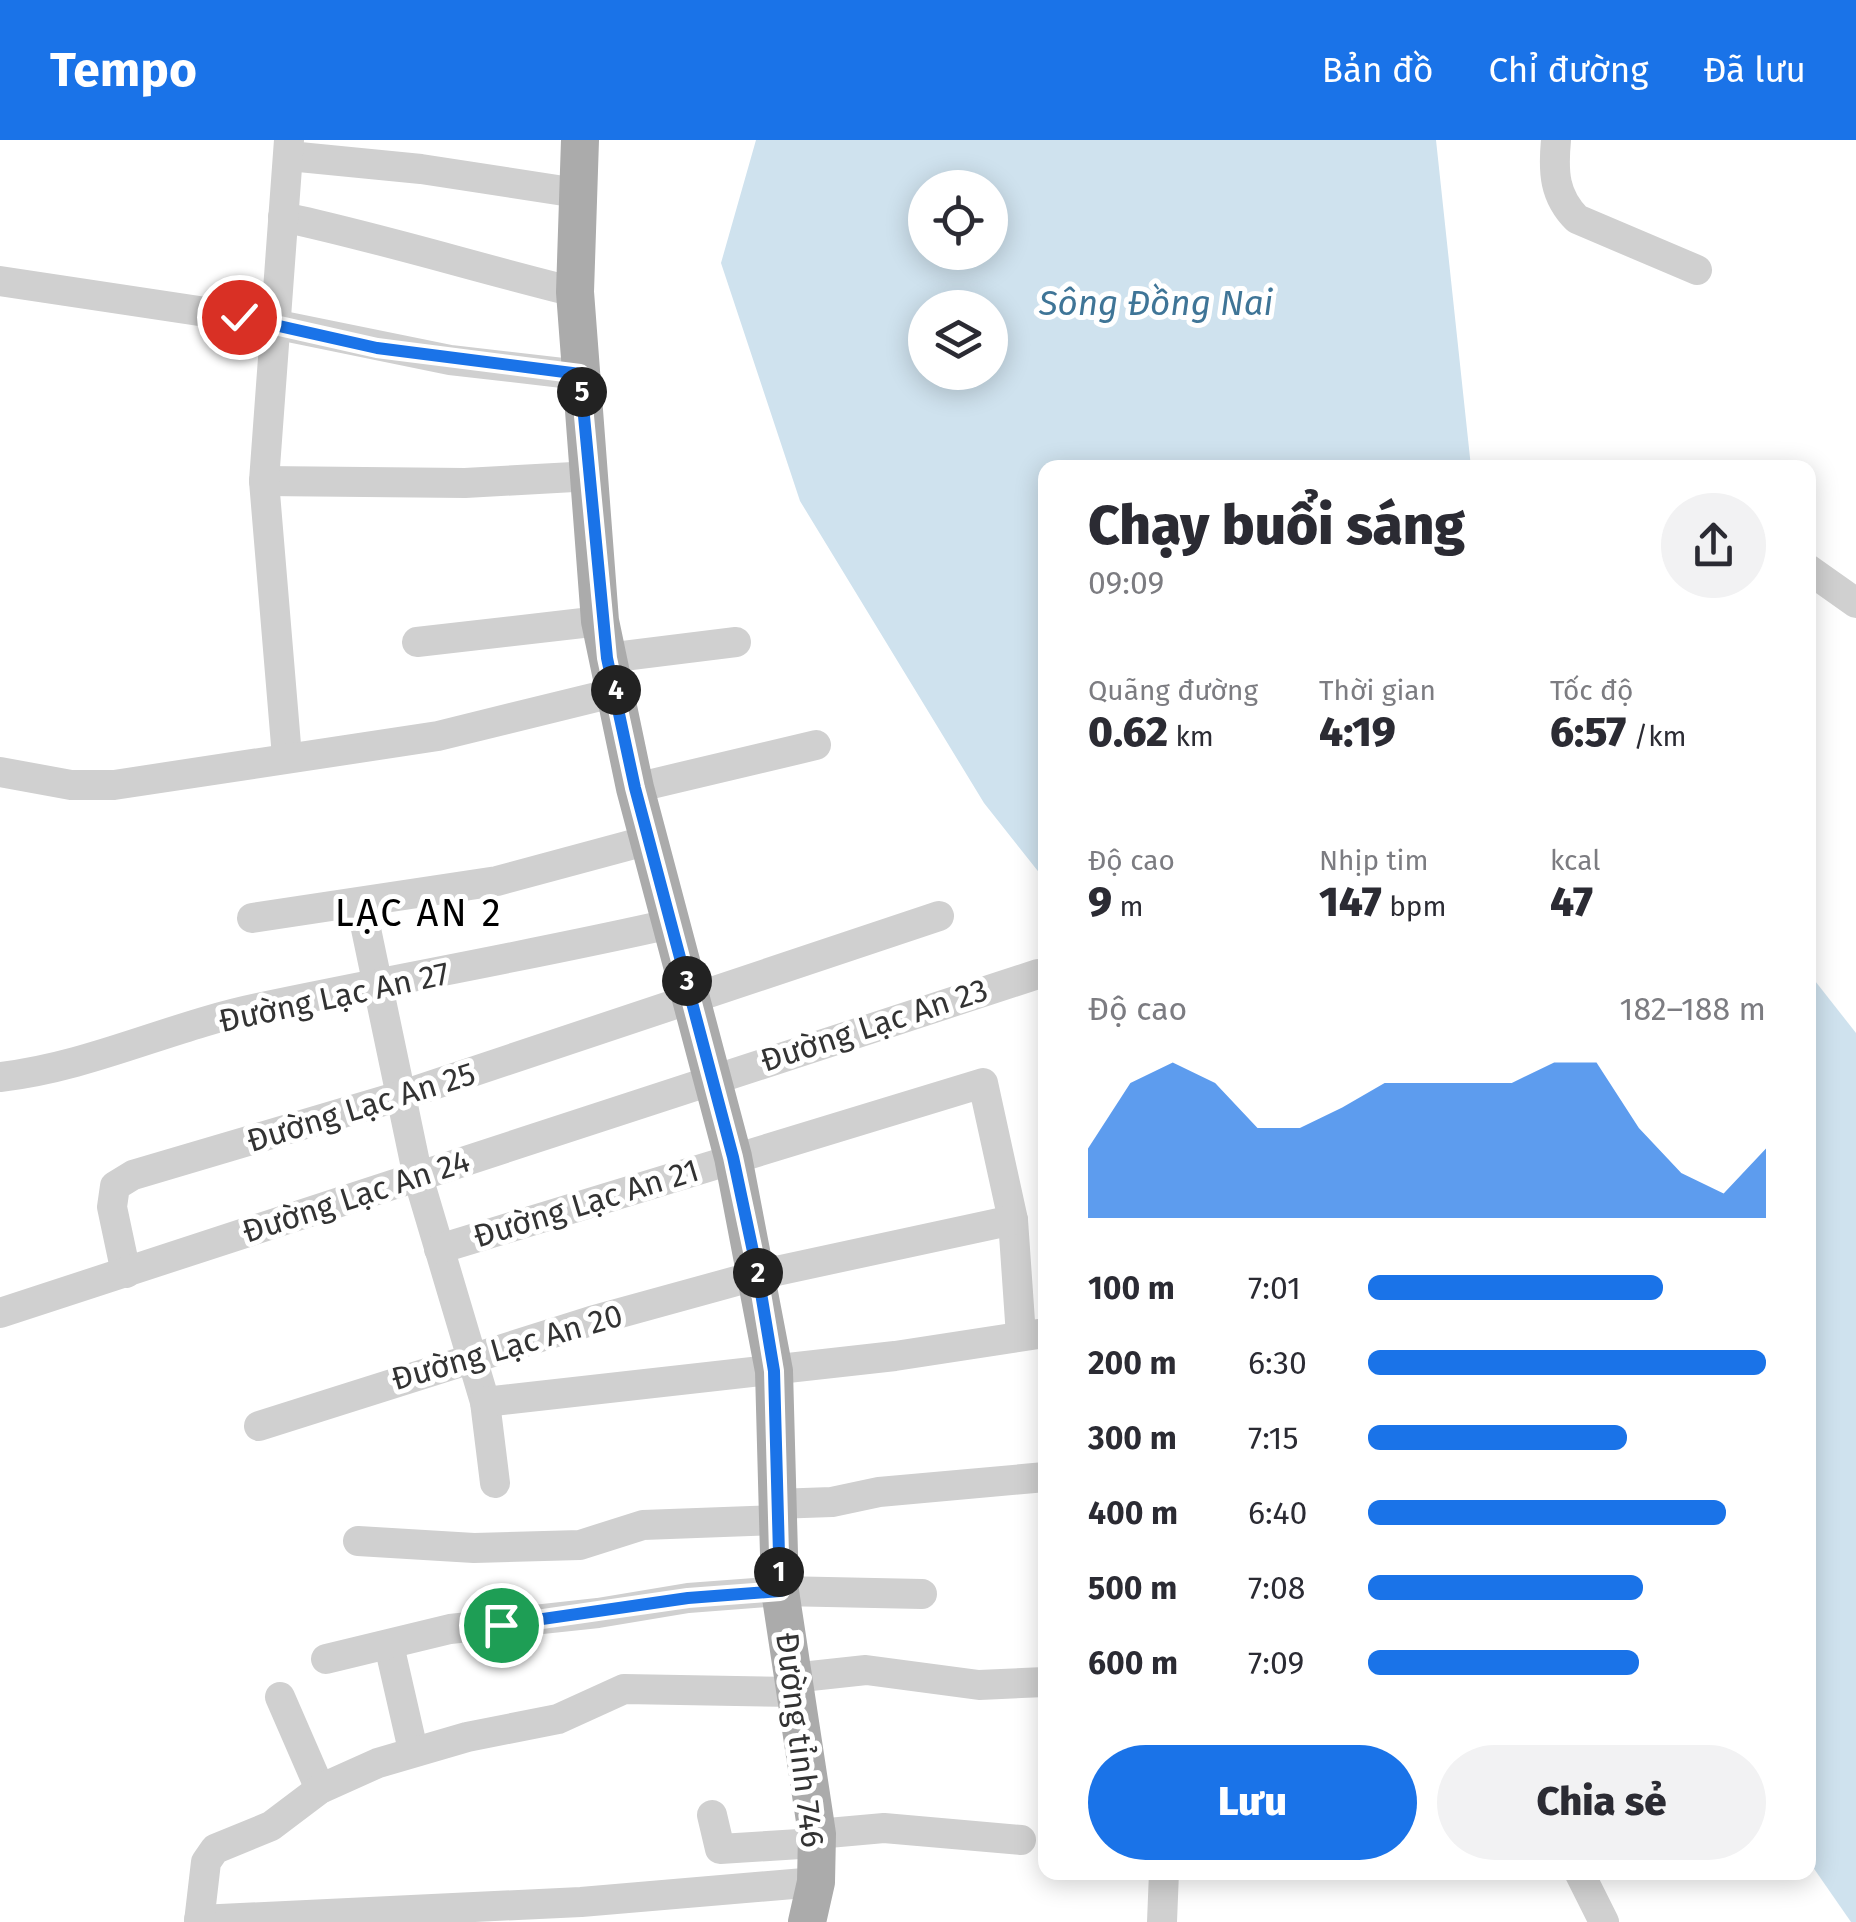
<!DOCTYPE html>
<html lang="vi">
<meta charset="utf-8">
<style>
body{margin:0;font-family:"Fira Sans",sans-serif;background:#f2f2f3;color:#2b2b33;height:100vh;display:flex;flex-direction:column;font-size:38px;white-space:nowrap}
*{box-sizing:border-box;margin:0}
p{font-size:32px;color:#7c7c81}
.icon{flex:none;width:55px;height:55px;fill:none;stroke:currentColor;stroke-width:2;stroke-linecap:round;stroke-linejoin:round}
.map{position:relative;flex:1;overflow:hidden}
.drawer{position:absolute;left:1038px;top:320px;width:778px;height:1420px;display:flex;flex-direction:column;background:#fff;border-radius:20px;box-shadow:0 5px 25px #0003}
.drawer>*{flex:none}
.controls{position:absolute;left:908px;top:30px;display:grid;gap:20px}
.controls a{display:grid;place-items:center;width:100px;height:100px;border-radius:50%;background:#fff;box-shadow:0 5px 25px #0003;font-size:50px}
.pin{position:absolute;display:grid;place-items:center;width:85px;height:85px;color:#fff;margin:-42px;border:5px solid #fff;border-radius:50%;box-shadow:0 2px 10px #0007}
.km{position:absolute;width:50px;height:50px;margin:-25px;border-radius:50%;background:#222;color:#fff;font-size:28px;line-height:50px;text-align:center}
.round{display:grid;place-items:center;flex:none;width:105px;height:105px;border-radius:52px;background:#f2f2f3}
.headline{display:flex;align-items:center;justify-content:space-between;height:170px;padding:0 50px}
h1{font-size:55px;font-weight:800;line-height:75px}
.stats{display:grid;grid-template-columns:repeat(3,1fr);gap:15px;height:170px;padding:10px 50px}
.stats div{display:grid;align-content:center}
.stats b{font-size:42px;font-weight:800}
.stats small{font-size:28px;font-weight:400}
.stats p{font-size:28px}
.chart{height:280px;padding:20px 50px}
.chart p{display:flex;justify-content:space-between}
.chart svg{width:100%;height:180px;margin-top:10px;fill:#1a73e8;opacity:.7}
.action{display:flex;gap:20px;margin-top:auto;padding:20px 50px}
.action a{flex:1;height:115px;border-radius:60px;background:#1a73e8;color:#fff;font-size:40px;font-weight:800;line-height:115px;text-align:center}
.action a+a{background:#f2f2f3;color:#2b2b33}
ul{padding:0 50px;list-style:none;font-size:32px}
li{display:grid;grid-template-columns:160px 120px 1fr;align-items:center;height:75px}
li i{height:25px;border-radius:12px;background:#1a73e8}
header{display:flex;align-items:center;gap:60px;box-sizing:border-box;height:140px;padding:0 50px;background:#1a73e8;color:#fff}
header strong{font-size:48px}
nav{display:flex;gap:55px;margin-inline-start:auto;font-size:35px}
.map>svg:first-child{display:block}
.water{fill:#cfe2ee;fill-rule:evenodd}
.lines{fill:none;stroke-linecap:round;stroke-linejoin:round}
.minor{stroke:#d0d0d0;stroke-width:30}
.major{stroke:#ababab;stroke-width:38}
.route-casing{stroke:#fff;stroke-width:20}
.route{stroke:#1a73e8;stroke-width:12}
.labels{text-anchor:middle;stroke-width:10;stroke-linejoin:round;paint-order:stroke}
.street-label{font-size:32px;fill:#333;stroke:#fff}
.water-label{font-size:35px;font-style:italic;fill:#3f7597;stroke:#fff}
.quarter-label{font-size:38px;letter-spacing:2.5px;fill:#000;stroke:#fff}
</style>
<header>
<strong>Tempo</strong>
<nav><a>Bản đồ</a><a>Chỉ đường</a><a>Đã lưu</a></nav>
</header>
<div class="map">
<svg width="1856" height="1782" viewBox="0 0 1856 1782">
<rect width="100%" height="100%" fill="#fff"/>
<g class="water">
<path d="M756,0H1436L1471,327L1045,328V740L984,663L800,361L721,123ZM925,48H990V112H925ZM925,168H990V232H925Z"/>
<path d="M1808,832L1856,893V1782H1851L1808,1720Z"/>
</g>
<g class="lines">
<g class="minor">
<path d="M1556,0C1553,32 1554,56 1577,79L1697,130"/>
<path d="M289,16L421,29L577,53"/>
<path d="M283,77C381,98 477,128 575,152"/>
<path d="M0,141L239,177L450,220L580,235"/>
<path d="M264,341L465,343L592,336"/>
<path d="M1808,429L1856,463"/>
<path d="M417,502L600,481"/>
<path d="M607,518L736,502"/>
<path d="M287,617L264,341L289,0"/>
<path d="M0,632L71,645H114L438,596L617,552"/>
<path d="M635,648L816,605"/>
<path d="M361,765L418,1037L485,1262L495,1343"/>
<path d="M252,778L497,741L649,700"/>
<path d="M0,937C89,927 171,886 258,868C395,839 533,815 670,784"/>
<path d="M439,1109L983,943L1013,1080L1021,1196"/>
<path d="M126,1133L112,1067L115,1046L133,1035L400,956L939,776"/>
<path d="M0,1173L1038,834"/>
<path d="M485,1262L895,1216L1045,1193"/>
<path d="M259,1286L591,1181L758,1135L1013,1080"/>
<path d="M775,1364L832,1362L879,1352L1045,1337"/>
<path d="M358,1401L474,1408L580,1405L643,1385L777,1380"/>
<path d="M389,1505L413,1610"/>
<path d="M326,1519L450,1489L598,1473L688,1458L780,1451L922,1454"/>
<path d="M792,1538L866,1530L979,1545L1045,1542"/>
<path d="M280,1557L320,1649"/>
<path d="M712,1675L720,1709L816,1703"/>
<path d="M817,1694L884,1688L1021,1700"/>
<path d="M1579,1732L1604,1782"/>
<path d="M199,1780L581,1762L816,1742"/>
<path d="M199,1782L206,1722L215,1709L271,1686L320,1649L378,1623L467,1597L558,1579L624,1549L795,1552"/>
<path d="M1162,1782L1164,1732"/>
</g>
<path class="major" d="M580,0L575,152L600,481L635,648L733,1017L774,1231L780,1451L817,1694L816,1742L807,1782"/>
</g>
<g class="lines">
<g class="route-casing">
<path id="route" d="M239,177L377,208L580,234L607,518L635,648L733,1017L758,1135L774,1231L780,1451L688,1458L501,1485"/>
</g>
<use href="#route" class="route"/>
</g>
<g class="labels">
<g class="street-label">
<text transform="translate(334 857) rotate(-12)" y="11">Đường Lạc An 27</text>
<text transform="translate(874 885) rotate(-18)" y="11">Đường Lạc An 23</text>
<text transform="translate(361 967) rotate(-17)" y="11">Đường Lạc An 25</text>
<text transform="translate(356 1056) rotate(-18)" y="11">Đường Lạc An 24</text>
<text transform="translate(586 1063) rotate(-17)" y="11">Đường Lạc An 21</text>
<text transform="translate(507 1207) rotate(-16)" y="11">Đường Lạc An 20</text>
<text transform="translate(800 1600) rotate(83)" y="11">Đường tỉnh 746</text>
</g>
<g class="water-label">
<text x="1156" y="175">Sông Đồng Nai</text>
</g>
<g class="quarter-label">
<text x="419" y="786">LẠC AN 2</text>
</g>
</g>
</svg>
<div class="controls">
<a><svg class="icon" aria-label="locate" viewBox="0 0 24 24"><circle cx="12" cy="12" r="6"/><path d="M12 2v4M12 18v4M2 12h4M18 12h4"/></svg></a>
<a><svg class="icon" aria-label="layers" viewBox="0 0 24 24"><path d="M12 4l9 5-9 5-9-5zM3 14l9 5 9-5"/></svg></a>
</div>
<div class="pin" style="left:501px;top:1485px;background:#1e9e55"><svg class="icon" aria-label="arrive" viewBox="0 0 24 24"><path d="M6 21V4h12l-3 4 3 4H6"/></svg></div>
<div class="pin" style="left:239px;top:177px;background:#d93025"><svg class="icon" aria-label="check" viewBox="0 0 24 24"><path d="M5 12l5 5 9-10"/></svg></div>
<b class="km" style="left:779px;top:1432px">1</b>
<b class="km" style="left:758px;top:1133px">2</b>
<b class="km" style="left:687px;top:841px">3</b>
<b class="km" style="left:616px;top:550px">4</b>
<b class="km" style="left:582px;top:252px">5</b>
<section class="drawer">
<div class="headline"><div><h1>Chạy buổi sáng</h1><p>09:09</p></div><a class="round"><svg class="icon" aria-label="share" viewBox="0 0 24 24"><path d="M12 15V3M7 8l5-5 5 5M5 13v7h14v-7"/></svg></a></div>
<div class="stats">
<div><p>Quãng đường</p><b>0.62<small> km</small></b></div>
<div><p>Thời gian</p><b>4:19</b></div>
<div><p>Tốc độ</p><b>6:57<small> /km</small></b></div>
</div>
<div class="stats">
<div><p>Độ cao</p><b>9<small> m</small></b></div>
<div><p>Nhịp tim</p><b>147<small> bpm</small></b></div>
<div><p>kcal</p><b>47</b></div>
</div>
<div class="chart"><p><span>Độ cao</span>182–188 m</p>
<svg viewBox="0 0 160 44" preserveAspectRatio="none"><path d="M0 44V27L10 11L20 6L30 11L40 22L50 22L60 17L70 11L80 11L90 11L100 11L110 6L120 6L130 22L140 33L150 38L160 27V44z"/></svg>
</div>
<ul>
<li><b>100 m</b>7:01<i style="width:74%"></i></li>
<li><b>200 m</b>6:30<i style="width:100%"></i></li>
<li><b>300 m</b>7:15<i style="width:65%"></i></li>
<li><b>400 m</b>6:40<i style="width:90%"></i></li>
<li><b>500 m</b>7:08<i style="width:69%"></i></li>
<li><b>600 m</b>7:09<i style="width:68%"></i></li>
</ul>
<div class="action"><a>Lưu</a><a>Chia sẻ</a></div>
</section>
</div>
